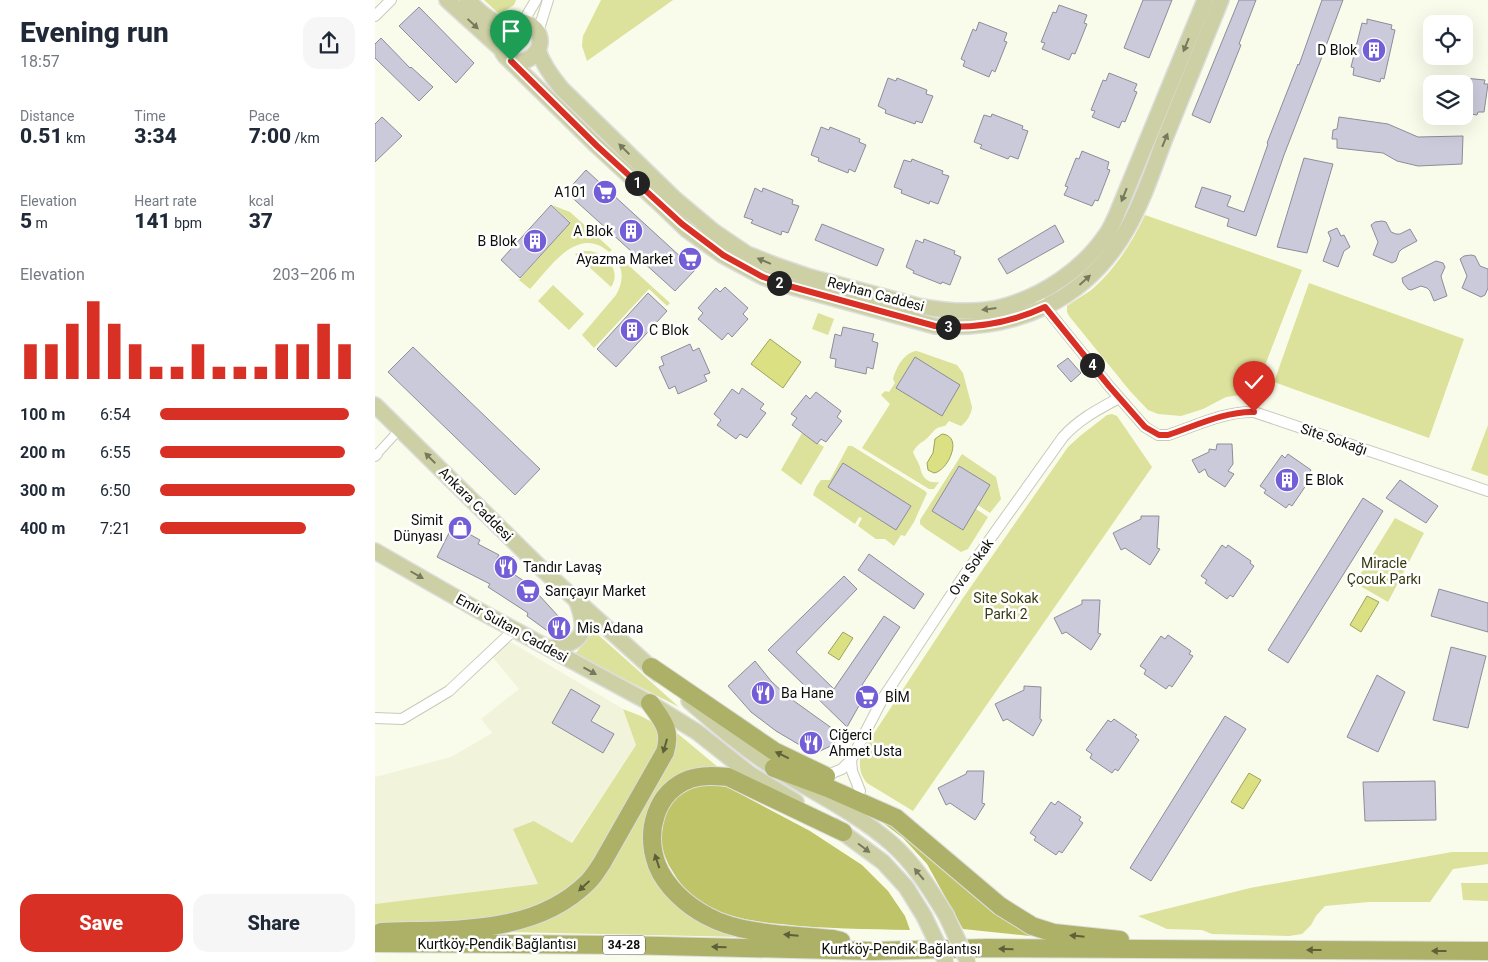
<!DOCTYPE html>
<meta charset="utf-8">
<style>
body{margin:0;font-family:Roboto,sans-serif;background:#f6f6f7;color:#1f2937;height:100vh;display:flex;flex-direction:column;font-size:19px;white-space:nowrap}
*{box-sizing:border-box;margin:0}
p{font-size:16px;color:#747a83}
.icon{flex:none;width:28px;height:28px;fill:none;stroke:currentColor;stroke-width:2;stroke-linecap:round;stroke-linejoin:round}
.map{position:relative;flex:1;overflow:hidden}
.drawer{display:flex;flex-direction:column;background:#fff;width:375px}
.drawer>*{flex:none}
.buttons{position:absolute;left:1048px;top:15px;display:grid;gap:10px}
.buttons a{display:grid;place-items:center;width:50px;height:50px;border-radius:10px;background:#fff;box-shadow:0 5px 20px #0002;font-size:25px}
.pin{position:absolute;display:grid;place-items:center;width:42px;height:42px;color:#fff;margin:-51px -21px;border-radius:50% 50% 50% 0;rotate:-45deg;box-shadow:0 0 5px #0007}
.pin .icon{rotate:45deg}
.km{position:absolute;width:25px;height:25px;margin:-12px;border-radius:50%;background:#222;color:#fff;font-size:14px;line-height:25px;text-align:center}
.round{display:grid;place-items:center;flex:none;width:52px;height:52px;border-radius:15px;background:#f6f6f7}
.headline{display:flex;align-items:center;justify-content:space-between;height:85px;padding:0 20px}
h1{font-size:28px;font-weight:800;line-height:38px}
.stats{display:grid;grid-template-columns:repeat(3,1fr);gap:8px;height:85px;padding:5px 20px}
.stats div{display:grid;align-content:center}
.stats b{font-size:21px;font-weight:800}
.stats small{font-size:14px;font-weight:400}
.stats p{font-size:14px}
.chart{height:140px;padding:10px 20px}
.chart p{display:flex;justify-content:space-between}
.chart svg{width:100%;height:90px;margin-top:5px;stroke:#d93025;stroke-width:6}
.cta{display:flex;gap:10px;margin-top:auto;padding:10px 20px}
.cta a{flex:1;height:58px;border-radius:15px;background:#d93025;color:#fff;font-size:20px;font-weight:800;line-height:58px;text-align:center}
.cta a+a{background:#f6f6f7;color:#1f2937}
ul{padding:0 20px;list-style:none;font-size:16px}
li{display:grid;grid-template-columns:80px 60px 1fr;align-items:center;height:38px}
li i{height:12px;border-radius:6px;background:#d93025}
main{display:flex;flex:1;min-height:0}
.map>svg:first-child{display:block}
.built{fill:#f1f4db}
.green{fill:#dce19b}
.forest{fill:#bec467}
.water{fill:#dbe183;stroke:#9ea25e}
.building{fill:#cbcadb;stroke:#8d8c9b}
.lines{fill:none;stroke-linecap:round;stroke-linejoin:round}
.pedestrian-casing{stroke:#c8cab9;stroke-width:10}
.minor-casing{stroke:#c8cab9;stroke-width:12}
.primary-casing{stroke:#ddd;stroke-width:18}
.motorway-casing{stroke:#ddd;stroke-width:20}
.pedestrian{stroke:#fff;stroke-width:8}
.minor{stroke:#fff;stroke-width:10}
.primary{stroke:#cdd0a4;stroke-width:15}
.motorway{stroke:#acb167;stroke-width:18}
.primary-bridge-casing{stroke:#ddd;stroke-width:18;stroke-linecap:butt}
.primary-bridge{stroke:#cdd0a4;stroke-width:15}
.oneway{fill:#77795e}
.oneway2{fill:#5d6038}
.route-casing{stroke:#fff;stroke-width:10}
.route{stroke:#d93025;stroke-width:6}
.labels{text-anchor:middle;stroke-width:5;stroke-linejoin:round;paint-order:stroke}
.shield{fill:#fff;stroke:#565653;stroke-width:1}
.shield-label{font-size:12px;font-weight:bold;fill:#0e0e09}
.poi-label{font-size:14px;fill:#0e0e09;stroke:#fff;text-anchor:start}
.street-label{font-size:14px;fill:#0e0e09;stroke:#fff}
.park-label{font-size:14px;fill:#383a12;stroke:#fff}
</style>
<main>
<section class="drawer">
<div class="headline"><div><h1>Evening run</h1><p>18:57</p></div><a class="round"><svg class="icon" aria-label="share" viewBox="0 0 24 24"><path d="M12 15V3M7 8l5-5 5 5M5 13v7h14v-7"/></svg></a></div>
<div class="stats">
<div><p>Distance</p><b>0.51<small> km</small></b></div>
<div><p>Time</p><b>3:34</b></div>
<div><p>Pace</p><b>7:00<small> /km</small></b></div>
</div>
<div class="stats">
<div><p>Elevation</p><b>5<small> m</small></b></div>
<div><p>Heart rate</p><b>141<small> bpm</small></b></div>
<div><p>kcal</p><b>37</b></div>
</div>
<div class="chart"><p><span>Elevation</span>203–206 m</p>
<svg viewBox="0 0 160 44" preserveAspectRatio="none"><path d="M5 44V27M15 44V27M25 44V17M35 44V6M45 44V17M55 44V27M65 44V38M75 44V38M85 44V27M95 44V38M105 44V38M115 44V38M125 44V27M135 44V27M145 44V17M155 44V27"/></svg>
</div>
<ul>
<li><b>100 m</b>6:54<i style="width:97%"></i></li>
<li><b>200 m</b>6:55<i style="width:95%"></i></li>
<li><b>300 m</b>6:50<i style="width:100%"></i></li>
<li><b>400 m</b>7:21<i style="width:75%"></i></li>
</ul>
<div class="cta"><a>Save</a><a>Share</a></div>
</section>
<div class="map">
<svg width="1113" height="962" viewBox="0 0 1113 962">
<rect width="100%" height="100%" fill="#fafceb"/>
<path class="built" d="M129,638L248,709L261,745L196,843L159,821L164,884L0,904V777L76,757L117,733L106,719L144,689L115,654Z"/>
<g class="green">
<path d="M109,0H141L139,5L124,14Z"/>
<path d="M226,0H298L212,61L207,46L208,36Z"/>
<path d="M177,205L195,212L237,250L234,252C202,224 175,268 155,289L144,280L195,222Z"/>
<path d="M770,215L927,270L878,396L865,395L851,397L828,409L806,416L783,414L773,410L755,391L694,316L692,312V306C699,301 707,296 715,291C739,271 757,243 770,215Z"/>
<path d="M210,251C228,250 248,270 236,287L200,254Z"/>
<path d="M240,253L295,303L292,306L274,289L219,348L207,335L241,295C249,281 249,268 238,256Z"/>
<path d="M934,283L1089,339L1054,438L899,382Z"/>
<path d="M178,285L209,314L194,330L163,301Z"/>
<path d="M443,313L459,319L453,335L437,329Z"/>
<path d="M542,351L582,365L588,373L597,407C597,413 591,423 586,426L574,421L570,426C558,427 558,434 550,440C544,444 542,445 538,452C540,458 543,461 545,467C547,477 552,484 564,482L559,489H554L487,448L515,404L506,395L510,391L514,392L520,383L518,379C521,368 529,352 542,351Z"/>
<path d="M737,414L742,416L777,467L538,811L492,783C484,773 484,765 486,753L588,598L693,447L705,436L732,415Z"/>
<path d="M1113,425V476L1096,470Z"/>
<path d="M427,433L449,447L426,485L406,470Z"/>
<path d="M473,446H477L550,491L552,493L539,522L530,536L526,535L519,546L510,539H501L483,526L487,518L484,517L480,524L438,495L441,487L446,480H455Z"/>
<path d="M587,454L621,477L626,499L615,513L603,505L601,509L613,517L593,549L586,552L551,529L545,524V520Z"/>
<path d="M1020,518L1049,533L1013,602L980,583Z"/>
<path d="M219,631L304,707L200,654Z"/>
<path d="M248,709C260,714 288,722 286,738C285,742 283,746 282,750L223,859L196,889L154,911L113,919L0,924V904L163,884L138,829L159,821L197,843L261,745Z"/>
<path d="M302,733L344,768L328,767L313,770L301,775L291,782L275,805L269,830L271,853L278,871L368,937L127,932L184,913L289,770L302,744Z"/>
<path d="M1077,852H1113V864L1078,869L1055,902H994L950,906L941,916L936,925L927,934L914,936L837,934L827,930L792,929L763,916L875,888Z"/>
<path d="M1086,883H1113V901L1088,900Z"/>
</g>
<g class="forest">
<path d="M325,783L352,787L435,831L487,865L513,891L530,916L535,930C492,929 449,929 406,924C384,922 361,919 340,910C323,903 307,888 298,872C291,861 285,847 287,833C289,808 300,794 324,786Z"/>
<path d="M495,813L528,833L674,938L588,929L552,864L528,838Z"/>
</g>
<g class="water">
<path d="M395,339L426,362L408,388L376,364Z"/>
<path d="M567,434C589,436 573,471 559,473L553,470L552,463L558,453L560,439Z"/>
<path d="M992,596L1004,602L986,632L975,625Z"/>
<path d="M468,632L478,638L464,660L453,653Z"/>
<path d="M874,773L886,780L868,809L856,802Z"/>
</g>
<g class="building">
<path d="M768,0H797L774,58L749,48Z"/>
<path d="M864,0H881L864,44L866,45L835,123L817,115Z"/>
<path d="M947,0H968L945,62L909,155L881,236L852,226L854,219L820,207L827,187L856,196L852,206L869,212L893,144L892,143L923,64L924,65Z"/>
<path d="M684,5L712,15L709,23L712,24L700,54L697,53L694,60L667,49L670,43L666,42L678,12L681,13Z"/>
<path d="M44,7L99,63L81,83L24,26Z"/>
<path d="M992,19L1017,25L1016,29L1020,30L1009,79L1006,78L1005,82L978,75L979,68L976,67L987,23L992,24Z"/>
<path d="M604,22L632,33L629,41L632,42L620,72L617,70L614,77L588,66L590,61L586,59L598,29L601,31Z"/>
<path d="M6,38L35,68L36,67L58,87L44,101L0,58V44Z"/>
<path d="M734,73L762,84L759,91L762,92L750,122L747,121L744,128L717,117L720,111L716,110L728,80L731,81Z"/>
<path d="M513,78L521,81L522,78L552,90L551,94L558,96L547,123L541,121L540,124L510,113L511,110L503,106Z"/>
<path d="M1089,78L1110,80L1109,84H1113L1109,112H1103L1102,115L1089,113Z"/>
<path d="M617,114L648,126L647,129L653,131L643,159L635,156L633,159L605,148L607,145L599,142L609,115L616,117Z"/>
<path d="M7,117L27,136L0,162V124Z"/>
<path d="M964,117L1013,124L1043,137L1088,136L1087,164L1043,166L1022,161L1008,153L962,148V139H957L958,130L962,129Z"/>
<path d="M446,127L454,130L455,127L485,139L484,142L491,145L480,172L474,169L473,173L443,161L444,158L436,155Z"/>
<path d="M707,151L734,162L732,169L735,170L723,201L720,200L717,206L689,195L693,187L690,186L701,158L704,159Z"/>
<path d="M929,158L958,164L932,253L902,247Z"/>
<path d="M537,159L568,171L567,174L574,176L563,204L555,201L554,204L526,193L527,190L519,187L529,160L536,162Z"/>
<path d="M211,170L320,270L300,291L191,192Z"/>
<path d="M380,188L387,192L388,188L418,200L417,204L424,206L413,233L407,231L406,235L376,223L378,220L369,217Z"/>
<path d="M176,205L195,223L145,278L126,260Z"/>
<path d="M1007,221L1011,222L1016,232L1021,234H1025L1035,229L1042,241L1027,249L1024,252L1021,261L1017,263L998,255L1003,242L996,225L1000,222Z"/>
<path d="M447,224L509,249L502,266L440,240Z"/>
<path d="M680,225L689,242L632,274L623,259Z"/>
<path d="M962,228L966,236L969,235L975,247L969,251L963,267L948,261L956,239L953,232Z"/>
<path d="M549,239L580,251L579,254L586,257L575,285L567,282L566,284L538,273L539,271L531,267L541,240L548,243Z"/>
<path d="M1096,255L1100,256L1105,266L1113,269V288L1110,295L1106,297L1087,288L1092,276L1085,259L1089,256Z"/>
<path d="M1061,261L1068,263L1070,267L1066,276L1067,280L1072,296L1059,301L1055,291L1052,288L1046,286L1036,290L1033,289L1028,283L1027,278Z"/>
<path d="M350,287L373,308L368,314L373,319L357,337L353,333L347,340L323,319L328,313L323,308L341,288L345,292Z"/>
<path d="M273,293L292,311L241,367L222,349Z"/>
<path d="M468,327L499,334L497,341L503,343L498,369L492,367L491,374L460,367L461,359L455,358L460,334L466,336Z"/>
<path d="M315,344L318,351L324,348L335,373L329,375L332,381L303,394L300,386L294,389L284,367L289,365L286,357Z"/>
<path d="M38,347L165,469L140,495L13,372Z"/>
<path d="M540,357L585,385L567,416L521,388Z"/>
<path d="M693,358L706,373L696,382L682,366Z"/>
<path d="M367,388L389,404L385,409L391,413L372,438L365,434L361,439L342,425L346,420L339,414L357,389L364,394Z"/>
<path d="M441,392L466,411L462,417L467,421L451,442L446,439L442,444L417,425L422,418L416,414L431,395L435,399Z"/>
<path d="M842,444H857L858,464L853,471L859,474L850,487L833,476L830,469L824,473L817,460L834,452V449L841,450Z"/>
<path d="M913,454L936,470L934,473L938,475L917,506L914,504L911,508L889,493L891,490L885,486L907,455L910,458Z"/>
<path d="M468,463L536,506L521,530L453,487Z"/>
<path d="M584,466L615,485L588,530L557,511Z"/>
<path d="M1025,480L1063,506L1051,523L1011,498Z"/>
<path d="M988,498L1008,511L913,663L893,650Z"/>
<path d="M766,516H784L782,548L785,549L775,565L750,548L746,550L738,533L766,519Z"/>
<path d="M78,525L105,540L103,544L124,555L120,562L149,581L147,584L163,594L184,617L174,632L152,616L153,613L113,587L115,584L62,557Z"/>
<path d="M847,545L851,548L853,545L876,561L875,563L879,566L858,597L855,595L852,599L830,583L832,580L826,576Z"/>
<path d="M494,554L549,594L539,609L483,570Z"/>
<path d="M469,576L482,589L421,652L459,689L509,616L525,627L487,685L494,688L472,727L393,650Z"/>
<path d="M1064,589L1113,603V632L1056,616Z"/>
<path d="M707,600H725L723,633L726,634L716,650L691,632L687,634L679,618L707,604Z"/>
<path d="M793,635L816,651L814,654L818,656L797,687L794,685L791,689L769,674L771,670L765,666L786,636L790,639Z"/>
<path d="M1076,647L1111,656L1093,728L1058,720Z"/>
<path d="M380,661L396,681L412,696L465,734L458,745L445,751L423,744L401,731L376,712L353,686Z"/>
<path d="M1002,675L1030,692L1003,752L972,737Z"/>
<path d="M649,686L666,687L665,719L667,720L658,736L632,719L628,721L620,704L649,690Z"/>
<path d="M196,689L225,706L216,721L239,734L228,753L177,723Z"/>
<path d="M850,716L871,729L776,881L755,868Z"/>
<path d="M739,719L762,735L760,737L764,740L743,771L740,769L737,773L715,758L717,754L711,750L733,720L736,722Z"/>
<path d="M592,771H609L607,803L610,804L600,820L575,803L571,805L563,788L591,774Z"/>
<path d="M1060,781L1061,820L990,821L988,782Z"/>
<path d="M683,801L706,817L704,820L708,823L687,853L684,851L681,855L659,840L661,837L655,833L676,802L680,805Z"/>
</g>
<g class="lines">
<g class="pedestrian-casing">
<path id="pedestrian" d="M2,454L25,429"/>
</g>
<g class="minor-casing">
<g id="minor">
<path d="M0,16L16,0"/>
<path d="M148,22L161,0"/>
<path d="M163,32L173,0"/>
<path d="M666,302L734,386L770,427L783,435H793C820,426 850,411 879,412L1113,491"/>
<path d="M0,456L2,454"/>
<path d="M0,718L27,719L74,691L140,629"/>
<path d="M476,760L477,771L485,791"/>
<path d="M450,776L467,769L476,760L508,698L588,577L688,437C704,419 724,409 744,398"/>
</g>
</g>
<g class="primary-casing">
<g id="primary">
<path d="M72,0L125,48"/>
<path d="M92,0C106,12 115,23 134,26"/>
<path d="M163,50C168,65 177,77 187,89L300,199L338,231L372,254L400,265L435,277L543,306C570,311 601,314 627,307C667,296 707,270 730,236C735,230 738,222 741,216L830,0"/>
<path d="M136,61C159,67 176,40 157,26C139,12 115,37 130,56L222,146L286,205L312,230L347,255L388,277L414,286L560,326C641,331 711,301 752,229C768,201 778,170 789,141C808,94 827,47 846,0"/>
<path d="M0,405L168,570L283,674"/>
<path d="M0,551L101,609L275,703L322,732L375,774L421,802"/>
<path d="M174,648C207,643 214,635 202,602"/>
<path d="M314,701C342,725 369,749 401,769C438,792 483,814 516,843C539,863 555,889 571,915"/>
<path d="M459,826L508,862L531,887L549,916"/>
</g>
</g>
<g class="motorway-casing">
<g id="motorway">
<path d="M276,667L399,751L451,776"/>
<path d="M399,768L453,788L521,818L625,906L657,926L679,933L745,940"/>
<path d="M6,932C77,929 159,936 213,882C219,876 223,869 227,863L290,752C297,730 287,720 275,703"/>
<path d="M466,941L458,939C418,935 366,935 332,916C311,905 291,887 282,865C270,832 280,792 315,779C327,775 340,776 353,777L468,832"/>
<path d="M0,943L247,945L498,951L612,948L1113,951"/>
</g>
</g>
<use href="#pedestrian" class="pedestrian"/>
<use href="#minor" class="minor"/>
<use href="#primary" class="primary"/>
<use href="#motorway" class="motorway"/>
<g class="primary-bridge-casing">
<g id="primary-bridge">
<path d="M571,915L593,962"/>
<path d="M549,916L571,962"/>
</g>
</g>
<use href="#primary-bridge" class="primary-bridge"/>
</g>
<defs><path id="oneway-solid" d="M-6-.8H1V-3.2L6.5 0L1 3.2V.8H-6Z" transform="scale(1.25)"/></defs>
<g class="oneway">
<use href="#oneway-solid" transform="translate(98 24) rotate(43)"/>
<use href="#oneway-solid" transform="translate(811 45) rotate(112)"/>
<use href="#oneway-solid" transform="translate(790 140) rotate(-68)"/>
<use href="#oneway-solid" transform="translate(249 149) rotate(-136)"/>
<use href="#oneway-solid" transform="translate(749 195) rotate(112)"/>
<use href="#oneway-solid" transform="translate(389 261) rotate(-157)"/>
<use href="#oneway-solid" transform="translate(710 280) rotate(-42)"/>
<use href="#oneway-solid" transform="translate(614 309) rotate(173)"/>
<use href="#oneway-solid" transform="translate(55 458) rotate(-135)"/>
<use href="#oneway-solid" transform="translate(42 575) rotate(30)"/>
<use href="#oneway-solid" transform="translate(215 671) rotate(29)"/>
<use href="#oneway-solid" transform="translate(489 848) rotate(37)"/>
<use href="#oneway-solid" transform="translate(544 874) rotate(-130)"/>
</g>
<g class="oneway2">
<use href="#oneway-solid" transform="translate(290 746) rotate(106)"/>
<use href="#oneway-solid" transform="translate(407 755) rotate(-154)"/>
<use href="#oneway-solid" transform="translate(282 861) rotate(-108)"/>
<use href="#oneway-solid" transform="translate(209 886) rotate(137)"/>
<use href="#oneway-solid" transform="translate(416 935) rotate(-175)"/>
<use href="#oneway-solid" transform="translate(702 936) rotate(-174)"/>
<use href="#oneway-solid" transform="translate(344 947) rotate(-179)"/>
<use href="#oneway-solid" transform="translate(631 949) rotate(-179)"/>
<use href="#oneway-solid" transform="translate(939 950) rotate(-180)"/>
<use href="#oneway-solid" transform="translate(1064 951) rotate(-180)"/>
</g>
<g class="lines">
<g class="route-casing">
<path id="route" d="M136,61L222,146L307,224L348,255L388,277L414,286L560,326C598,329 635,323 670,307L734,386L770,427L784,435H793C820,426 851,411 879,412"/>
</g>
<use href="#route" class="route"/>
</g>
<defs>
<g id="building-disc" transform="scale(1.25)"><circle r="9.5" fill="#745ed8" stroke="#fff"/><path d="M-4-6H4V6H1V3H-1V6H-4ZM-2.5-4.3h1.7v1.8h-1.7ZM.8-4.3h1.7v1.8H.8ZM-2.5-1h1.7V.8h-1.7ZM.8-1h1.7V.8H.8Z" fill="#fff"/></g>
<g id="supermarket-disc" transform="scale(1.25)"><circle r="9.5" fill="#745ed8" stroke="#fff"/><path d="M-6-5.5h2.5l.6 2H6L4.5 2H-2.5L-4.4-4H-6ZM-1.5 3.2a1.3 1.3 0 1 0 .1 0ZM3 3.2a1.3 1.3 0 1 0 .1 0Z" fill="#fff"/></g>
<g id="shop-disc" transform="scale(1.25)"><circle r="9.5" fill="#745ed8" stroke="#fff"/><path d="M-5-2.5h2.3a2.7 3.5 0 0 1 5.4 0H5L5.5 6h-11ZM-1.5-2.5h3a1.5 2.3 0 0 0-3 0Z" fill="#fff"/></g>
<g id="restaurant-disc" transform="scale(1.25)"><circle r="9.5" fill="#745ed8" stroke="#fff"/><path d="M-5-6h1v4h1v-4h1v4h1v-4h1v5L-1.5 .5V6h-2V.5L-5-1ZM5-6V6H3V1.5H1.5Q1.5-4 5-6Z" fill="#fff"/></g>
</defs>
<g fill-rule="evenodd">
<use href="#building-disc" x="999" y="50"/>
<use href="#supermarket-disc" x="230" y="192"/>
<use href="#building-disc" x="256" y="231"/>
<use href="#building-disc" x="160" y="241"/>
<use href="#supermarket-disc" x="315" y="259"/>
<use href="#building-disc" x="257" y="330"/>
<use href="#building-disc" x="912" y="480"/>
<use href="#shop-disc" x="85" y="528"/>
<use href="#restaurant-disc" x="131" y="567"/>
<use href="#supermarket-disc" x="153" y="591"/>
<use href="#restaurant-disc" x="184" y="628"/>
<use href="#restaurant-disc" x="388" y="693"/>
<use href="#supermarket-disc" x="492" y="697"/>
<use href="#restaurant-disc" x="436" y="743"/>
</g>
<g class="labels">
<rect class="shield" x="228" y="935.5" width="42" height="19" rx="4"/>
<g class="shield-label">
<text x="249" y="949">34-28</text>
</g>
<g class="poi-label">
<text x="982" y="55" text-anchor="end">D Blok</text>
<text x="212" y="197" text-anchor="end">A101</text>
<text x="238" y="236" text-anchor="end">A Blok</text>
<text x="142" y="246" text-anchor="end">B Blok</text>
<text x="298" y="264" text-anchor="end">Ayazma Market</text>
<text x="274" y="335">C Blok</text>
<text x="930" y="485">E Blok</text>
<text x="68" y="525" text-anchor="end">Simit<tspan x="68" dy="16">Dünyası</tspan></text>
<text x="148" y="572">Tandır Lavaş</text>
<text x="170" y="596">Sarıçayır Market</text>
<text x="202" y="633">Mis Adana</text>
<text x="406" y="698">Ba Hane</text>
<text x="510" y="702">BİM</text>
<text x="454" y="740">Ciğerci<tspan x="454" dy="16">Ahmet Usta</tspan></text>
</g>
<g class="street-label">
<text transform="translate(501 294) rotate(15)" y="5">Reyhan Caddesi</text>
<text transform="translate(959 439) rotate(19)" y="5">Site Sokağı</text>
<text transform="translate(101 504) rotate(45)" y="5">Ankara Caddesi</text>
<text transform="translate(596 567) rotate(-55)" y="5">Ova Sokak</text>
<text transform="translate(137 628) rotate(29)" y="5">Emir Sultan Caddesi</text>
<text x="122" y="949">Kurtköy-Pendik Bağlantısı</text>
<text x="526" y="954">Kurtköy-Pendik Bağlantısı</text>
</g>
<g class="park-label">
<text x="1009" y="568">Miracle<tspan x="1009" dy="16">Çocuk Parkı</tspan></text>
<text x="631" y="603">Site Sokak<tspan x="631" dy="16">Parkı 2</tspan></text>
</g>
</g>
</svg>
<div class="buttons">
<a><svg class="icon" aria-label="locate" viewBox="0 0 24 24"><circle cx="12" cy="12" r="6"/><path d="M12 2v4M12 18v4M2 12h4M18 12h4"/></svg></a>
<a><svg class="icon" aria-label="layers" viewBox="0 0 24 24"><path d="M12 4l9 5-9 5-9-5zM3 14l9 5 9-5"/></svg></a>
</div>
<div class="pin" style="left:136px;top:61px;background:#1e9e55"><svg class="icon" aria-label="arrive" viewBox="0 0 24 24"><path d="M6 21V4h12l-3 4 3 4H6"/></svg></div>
<div class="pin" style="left:879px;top:412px;background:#d93025"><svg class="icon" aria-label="check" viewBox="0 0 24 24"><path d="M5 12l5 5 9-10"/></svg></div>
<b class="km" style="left:262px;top:183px">1</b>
<b class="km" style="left:404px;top:283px">2</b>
<b class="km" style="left:573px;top:327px">3</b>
<b class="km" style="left:717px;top:365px">4</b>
</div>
</main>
